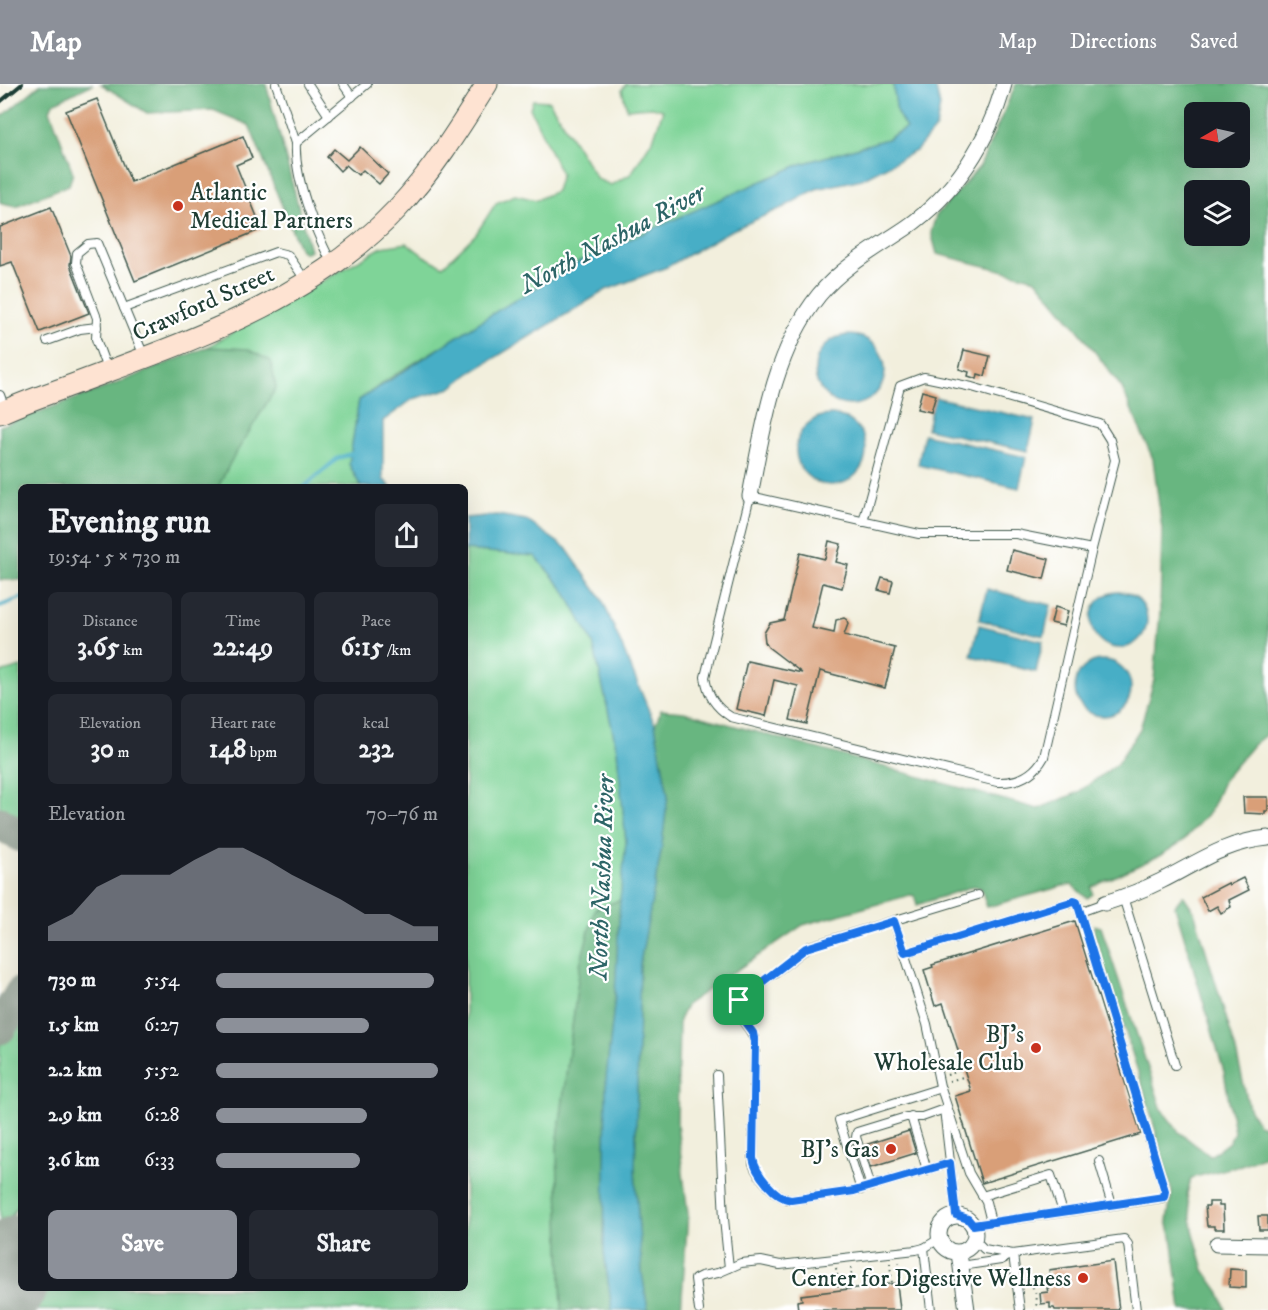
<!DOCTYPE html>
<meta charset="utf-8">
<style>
body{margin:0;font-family:"IM FELL DW Pica",serif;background:#242831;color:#f1f3f6;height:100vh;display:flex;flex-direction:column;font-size:22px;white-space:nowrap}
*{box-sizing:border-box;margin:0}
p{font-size:20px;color:#9ea1a6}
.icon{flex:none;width:33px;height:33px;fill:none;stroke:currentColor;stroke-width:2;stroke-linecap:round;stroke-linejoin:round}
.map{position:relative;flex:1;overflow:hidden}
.side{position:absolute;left:18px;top:400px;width:450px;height:807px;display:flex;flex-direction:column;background:#171b24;border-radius:9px;box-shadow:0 6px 24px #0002}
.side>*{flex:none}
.needle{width:39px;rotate:261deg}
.controls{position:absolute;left:1184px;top:18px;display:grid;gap:12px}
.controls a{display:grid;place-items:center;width:66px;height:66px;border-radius:9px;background:#171b24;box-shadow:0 6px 24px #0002;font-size:30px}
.pin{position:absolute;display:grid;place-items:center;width:51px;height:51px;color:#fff;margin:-26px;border-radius:12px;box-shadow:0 3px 9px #0006}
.round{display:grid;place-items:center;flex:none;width:63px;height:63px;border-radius:9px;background:#242831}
.headline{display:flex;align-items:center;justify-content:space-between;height:102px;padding:0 30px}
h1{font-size:33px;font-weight:700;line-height:45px}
.stats{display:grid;grid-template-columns:repeat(3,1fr);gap:9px;height:102px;padding:6px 30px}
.stats div{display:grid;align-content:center;border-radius:9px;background:#242831;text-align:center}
.stats b{font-size:26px;font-weight:700}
.stats small{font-size:16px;font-weight:400}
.stats p{font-size:16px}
.chart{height:168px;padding:12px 30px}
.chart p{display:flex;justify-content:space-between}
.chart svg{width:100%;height:108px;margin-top:6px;fill:#8c9099;opacity:.7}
.button{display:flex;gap:12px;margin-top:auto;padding:12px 30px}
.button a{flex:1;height:69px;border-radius:9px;background:#8c9099;color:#fff;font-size:24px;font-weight:700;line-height:69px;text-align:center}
.button a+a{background:#242831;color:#f1f3f6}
ul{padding:0 30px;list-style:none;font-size:20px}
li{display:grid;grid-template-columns:96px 72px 1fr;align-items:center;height:45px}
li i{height:15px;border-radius:8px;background:#8c9099}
header{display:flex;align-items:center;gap:36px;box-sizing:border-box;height:84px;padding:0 30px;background:#8c9099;color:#fff}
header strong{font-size:28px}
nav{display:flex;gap:33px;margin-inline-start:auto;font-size:21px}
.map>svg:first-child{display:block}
.green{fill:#7fd498;stroke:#4f8866;stroke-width:1.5}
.forest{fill:#67b680;stroke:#437a5a;stroke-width:1.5;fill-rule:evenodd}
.water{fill:#47aec6;stroke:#33767d;stroke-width:1.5}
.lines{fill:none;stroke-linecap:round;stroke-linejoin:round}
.stream{stroke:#47aec6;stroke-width:4}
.taxiway{stroke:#889688;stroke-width:33}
.runway{stroke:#889688;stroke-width:84}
.building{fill:#d99f78}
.service-casing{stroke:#3f584d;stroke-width:10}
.minor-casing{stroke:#3f584d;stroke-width:17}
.secondary-casing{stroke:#3f584d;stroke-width:23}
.path{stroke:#3f584d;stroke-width:2;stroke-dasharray:1.5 4.5;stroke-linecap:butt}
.service{stroke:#fff;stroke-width:8}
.minor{stroke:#fff;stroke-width:15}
.secondary{stroke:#fee3d2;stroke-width:21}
.rail{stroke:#1f3d34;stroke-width:4}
.route-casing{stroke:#fff;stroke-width:12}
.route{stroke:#1a73e8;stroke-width:8}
.poi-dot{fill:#c8321e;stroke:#fff;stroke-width:2}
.labels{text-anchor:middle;stroke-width:4.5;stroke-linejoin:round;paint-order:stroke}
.poi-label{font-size:24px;fill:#1f3d34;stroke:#fff;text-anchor:end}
.street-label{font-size:24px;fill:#1f3d34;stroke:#fff}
.water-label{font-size:26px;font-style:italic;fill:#2d6567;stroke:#fff}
</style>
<header>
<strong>Map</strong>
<nav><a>Map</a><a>Directions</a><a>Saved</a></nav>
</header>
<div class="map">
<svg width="1268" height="1226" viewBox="0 0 1268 1226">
<rect width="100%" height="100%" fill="#fff"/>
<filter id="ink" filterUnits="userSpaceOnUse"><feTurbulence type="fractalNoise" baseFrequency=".0167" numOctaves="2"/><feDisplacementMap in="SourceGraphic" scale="12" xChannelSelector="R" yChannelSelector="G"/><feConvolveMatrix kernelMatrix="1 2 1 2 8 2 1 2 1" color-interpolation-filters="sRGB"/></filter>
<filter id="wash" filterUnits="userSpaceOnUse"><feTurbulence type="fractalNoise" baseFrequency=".008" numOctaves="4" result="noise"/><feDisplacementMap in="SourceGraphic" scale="24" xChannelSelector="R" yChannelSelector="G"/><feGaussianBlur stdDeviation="1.35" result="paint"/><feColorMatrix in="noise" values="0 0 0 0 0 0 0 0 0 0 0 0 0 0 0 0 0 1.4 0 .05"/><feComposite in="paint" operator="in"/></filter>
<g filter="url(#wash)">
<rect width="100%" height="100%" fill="#f2efdd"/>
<g class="green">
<path d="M626,0H893L897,29L907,43L887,55L801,80L582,176L393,292L359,316L349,380L361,403H218L231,377L247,265L207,263L382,163L407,159L424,172L443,182L476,150L496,119L515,111L536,116L556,107L561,90L530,24L533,16L549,17L597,95L611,101L631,90L654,53L663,26L651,23L627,25L622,6Z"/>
<path d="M465,466L535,472L565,507L593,559L617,666L626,758L620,816L595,825L580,881L557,1063L562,1226H21L34,1204H465Z"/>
<path d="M21,583V735L0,724V589Z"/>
<path d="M21,927V1116L0,1151V962Z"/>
</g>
<g class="forest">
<path d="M41,0H93L53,19L50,26L73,89L69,101L16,122L2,119L0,118V34Z"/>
<path d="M101,0H266L310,166L305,169L300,166L249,41L213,26L147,29Z"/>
<path d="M1016,0H1268V649L1253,661L1224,695L1210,727L1183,757L1161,771L1092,803L1093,810L1087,814L1072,801L1063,802L987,823L981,804L974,802L917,821L915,812L910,811L803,841L687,920L679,936L677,1041L688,1130L681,1226H648L642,1189L635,1087L640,879L661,768L668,711L655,641L661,626L684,628L1038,725L1077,709L1117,680L1140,645L1154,596L1160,528L1162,445L1153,375L1122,304L1083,252L1036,195L937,170L931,148L936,132L980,82ZM1194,28H1239V74H1194ZM1194,106H1239V152H1194Z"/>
<path d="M207,263L247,265L271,277L276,304L231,377L218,403L21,404V496H0V342L108,303Z"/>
<path d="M1183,811L1194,827L1235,963L1249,1024L1258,1040L1268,1043V1070L1241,1081L1191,1094L1187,1110L1193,1146L1204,1186L1219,1207L1226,1226H1181L1173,1159L1167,1137L1172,1108L1149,1023L1094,848V841L1101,843L1162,1026L1179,1048L1210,1072L1229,1058L1234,1048L1224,988L1175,822Z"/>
<path d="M620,816L615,912L606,995L604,1168L612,1226H562L557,1063L580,881L595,825Z"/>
</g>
<g class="water">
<path d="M893,0H935L940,22L936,44L916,67L862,95L816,105L784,123L728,148L667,183L606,206L470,289L451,304L413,315L383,337V395L391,403H361L349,380L359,316L492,230L582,176L801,80L887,55L906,44L897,29Z"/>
<circle cx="850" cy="286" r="35"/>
<path d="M934,313L1035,336L1028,367L927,345Z"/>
<circle cx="831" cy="366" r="35"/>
<path d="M924,350L1026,373L1019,404L918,381Z"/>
<path d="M497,431L526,436L566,464L602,515L655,641L668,711L661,768L640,879L635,1087L642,1189L648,1226H612L604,1168L606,995L615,912L620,816L626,758L617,666L593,559L565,507L535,472L465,466V434Z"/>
<path d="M987,505L1051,521L1044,552L979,536Z"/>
<circle cx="1119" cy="536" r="28"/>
<path d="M979,541L1043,557L1036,588L971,572Z"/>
<circle cx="1103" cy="604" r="28"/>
</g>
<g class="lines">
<g class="stream">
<path d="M303,404L338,374L354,369"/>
<path d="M0,522L21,514"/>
</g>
<g class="taxiway">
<path d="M0,739L21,752"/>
<path d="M0,944L21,909"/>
</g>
<path class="runway" d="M0,1207L21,1172"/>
</g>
<g id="blocks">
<g class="building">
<path d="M97,15L131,98L243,52L252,74L236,81L262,145L135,197L66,27Z"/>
<path d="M360,63L388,90L379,100L363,86L358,91L346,81L340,87L327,73L334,65L347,76Z"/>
<path d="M51,123L71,172L70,181L89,229L40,248L12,178L0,182V143Z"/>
<path d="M964,266L990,272L985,292L978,290L977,295L968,292L969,288L959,285Z"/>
<path d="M922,307L936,311L931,328L917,325Z"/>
<path d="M829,457L841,460L836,478L848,481L842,504L823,499L812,544L834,549L836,536L844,534L847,536L848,540L844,551L895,564L885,604L820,587L807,640L790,636L798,602L774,596L766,632L736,625L747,577L802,589L768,563L765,558L764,549L770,539L784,536L800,469L825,475Z"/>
<path d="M1012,466L1049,475L1044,495L1007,486Z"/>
<path d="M882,494L893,497L890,509L878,506Z"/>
<path d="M1055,523L1068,527L1064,542L1051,539Z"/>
<path d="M1243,713H1268V727H1265V730L1244,729Z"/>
<path d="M1243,794L1249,806L1229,816L1231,823L1221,829L1217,822L1208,827L1201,813L1228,799L1229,801Z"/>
<path d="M1075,837L1141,1050L982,1099L955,1012L971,1007L943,919L935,922L924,886L933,883L932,881Z"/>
<path d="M909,1047L916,1069L871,1083L865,1061Z"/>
<path d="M1209,1118H1219V1122H1223L1224,1145H1214V1142H1207L1205,1122H1209Z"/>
<path d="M1258,1132H1268V1146H1259Z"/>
<path d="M1113,1177L1119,1226H1055L1054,1224H1050V1219L1041,1220L1040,1209L1048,1208L1047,1204L1052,1203L1049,1186Z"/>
<path d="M1230,1185L1246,1186V1204L1229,1203Z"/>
<path d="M897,1199L900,1226H798L797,1217L802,1216L801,1211Z"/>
</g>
</g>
</g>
<g filter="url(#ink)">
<use href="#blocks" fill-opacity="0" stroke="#3f584d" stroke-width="1.5"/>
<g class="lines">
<g class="service-casing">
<g id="service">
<path d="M276,0L296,59"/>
<path d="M308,0L329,32"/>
<path d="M343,0L352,13"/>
<path d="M331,178C315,146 294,95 296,59L367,0"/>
<path d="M124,224L276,168L288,171L306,197"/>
<path d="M47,257L80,245L97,243"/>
<path d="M108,288L96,255L97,234L76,179L77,169L88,160L97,159L144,272"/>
<path d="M0,311L5,325"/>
<path d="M750,412L919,450H1016L1092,465L1044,673C1034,691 1018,699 997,698L731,633C715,623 708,612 705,593Z"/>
<path d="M863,438L900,302L924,293L972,303L1100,340L1110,356L1115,376L1092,465"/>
<path d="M1123,813L1175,981"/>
<path d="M1080,828L1105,819"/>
<path d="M894,837L927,940L941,1007"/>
<path d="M905,869L1074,817L1077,818L1165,1107V1111L1162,1114L973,1141"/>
<path d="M717,991L724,1135L729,1184"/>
<path d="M944,1025L956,1131"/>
<path d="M911,1032L927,1086"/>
<path d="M1099,1077L1112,1121"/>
<path d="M950,1079L854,1107L791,1116C776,1114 758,1093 753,1080L755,959C753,944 739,937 735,923L739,916L810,862L978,811"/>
<path d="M871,1103L856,1053L857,1048L906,1033H922L947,1024"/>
<path d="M861,1106L839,1036L941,1004L969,1089L986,1118L991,1138"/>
<path d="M982,1112L1051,1091L1063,1128"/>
<path d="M975,1151L977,1158L984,1165L1013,1170L1124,1155L1128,1160L1136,1226"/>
<path d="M924,1164L931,1226"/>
<path d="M1013,1170L1020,1226"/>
<path d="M961,1182L1001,1176L1013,1170"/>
<path d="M699,1226L695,1195L701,1192L718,1189L741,1179L761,1177L780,1181L916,1166L924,1164L939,1155"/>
</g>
</g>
<g class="minor-casing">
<g id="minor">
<path d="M750,412C763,343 774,267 819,211C842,183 876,164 906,144C955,110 989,57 1004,0"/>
<path d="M1105,819C1124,813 1143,806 1161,797C1199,778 1225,758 1268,754"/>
<circle cx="957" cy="1150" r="18"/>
<path d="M1217,1160L1268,1161"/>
<path d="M959,1169L967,1226"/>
</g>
</g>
<g class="secondary-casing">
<path id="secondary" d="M0,329C23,318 48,310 72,301C188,257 310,218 397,125C432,88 460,43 487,0"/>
</g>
<g class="path">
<path d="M946,978L958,974"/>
<path d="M947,991L961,986"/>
<path d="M949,997L963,993"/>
<path d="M899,1178L900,1190"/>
<path d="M890,1179L892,1200"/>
<path d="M851,1183L852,1195"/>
<path d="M836,1184L838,1196"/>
<path d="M897,1200L909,1198"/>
<path d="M838,1201L839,1206"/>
<path d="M1027,1202H1032C1037,1209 1038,1218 1035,1226"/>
</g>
<use href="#service" class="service"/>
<use href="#minor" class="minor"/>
<use href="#secondary" class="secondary"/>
<path class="rail" d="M0,18L22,0"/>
</g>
</g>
<g class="lines" filter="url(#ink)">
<g class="route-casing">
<path id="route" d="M1074,817L1077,818L1080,828L1165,1107L1164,1113L973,1141L968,1135L956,1131L950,1079L854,1107L791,1116C775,1114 755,1089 753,1074L755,959L753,949L736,926L735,923L739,916L806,864L894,837L905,869Z"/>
</g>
<use href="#route" class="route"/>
</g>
<g class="poi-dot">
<circle cx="178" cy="122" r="6"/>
<circle cx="1036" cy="964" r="6"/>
<circle cx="891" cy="1065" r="6"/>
<circle cx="1083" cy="1194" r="6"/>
</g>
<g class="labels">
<g class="poi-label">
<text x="190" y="116" text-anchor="start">Atlantic<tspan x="190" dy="28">Medical Partners</tspan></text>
<text x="1024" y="958">BJ's<tspan x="1024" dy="28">Wholesale Club</tspan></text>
<text x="879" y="1073">BJ's Gas</text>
<text x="1071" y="1202">Center for Digestive Wellness</text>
</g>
<g class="street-label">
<text transform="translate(203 219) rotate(-24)" y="8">Crawford Street</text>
</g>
<g class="water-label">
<text transform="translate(612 154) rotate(-28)" y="9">North Nashua River</text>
<text transform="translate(601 793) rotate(-88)" y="9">North Nashua River</text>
</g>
</g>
</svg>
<div class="controls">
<a><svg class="needle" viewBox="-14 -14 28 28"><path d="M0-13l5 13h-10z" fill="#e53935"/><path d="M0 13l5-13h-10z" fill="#9ea1a6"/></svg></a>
<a><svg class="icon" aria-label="layers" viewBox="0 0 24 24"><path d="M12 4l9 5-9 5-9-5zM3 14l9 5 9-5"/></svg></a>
</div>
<div class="pin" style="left:739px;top:916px;background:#1e9e55"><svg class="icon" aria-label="arrive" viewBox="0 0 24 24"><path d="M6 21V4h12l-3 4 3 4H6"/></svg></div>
<section class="side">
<div class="headline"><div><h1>Evening run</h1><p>19:54 · 5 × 730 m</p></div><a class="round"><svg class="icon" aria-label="share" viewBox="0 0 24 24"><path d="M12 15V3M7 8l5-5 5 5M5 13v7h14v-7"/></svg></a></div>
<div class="stats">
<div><p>Distance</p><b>3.65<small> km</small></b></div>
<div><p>Time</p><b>22:49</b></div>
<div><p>Pace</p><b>6:15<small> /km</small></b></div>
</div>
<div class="stats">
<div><p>Elevation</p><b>30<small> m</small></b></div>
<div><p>Heart rate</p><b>148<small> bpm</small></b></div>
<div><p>kcal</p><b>232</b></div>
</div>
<div class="chart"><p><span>Elevation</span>70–76 m</p>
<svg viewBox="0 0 160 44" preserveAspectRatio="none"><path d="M0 44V38L10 33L20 22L30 17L40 17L50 17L60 11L70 6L80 6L90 11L100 17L110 22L120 27L130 33L140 33L150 38L160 38V44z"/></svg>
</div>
<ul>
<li><b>730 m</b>5:54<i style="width:98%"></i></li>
<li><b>1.5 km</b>6:27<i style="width:69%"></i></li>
<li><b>2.2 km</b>5:52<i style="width:100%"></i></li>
<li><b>2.9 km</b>6:28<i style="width:68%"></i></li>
<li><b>3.6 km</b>6:33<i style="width:65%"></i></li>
</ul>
<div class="button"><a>Save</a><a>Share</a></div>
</section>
</div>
